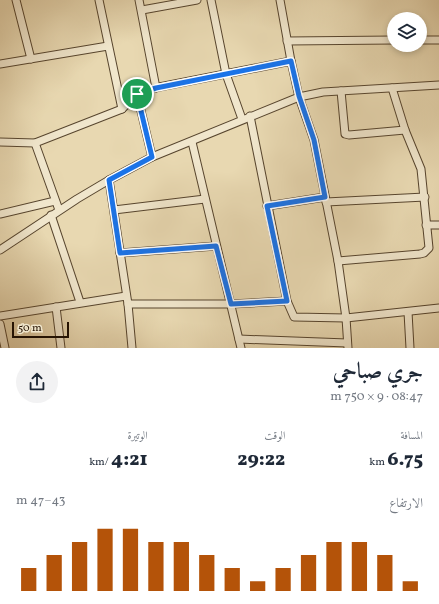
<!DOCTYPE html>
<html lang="ar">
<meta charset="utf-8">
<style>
body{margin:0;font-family:Vollkorn,Amiri,serif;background:#f2f2f3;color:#1f2937;direction:rtl;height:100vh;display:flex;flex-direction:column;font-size:15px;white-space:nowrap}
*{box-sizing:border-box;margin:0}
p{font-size:13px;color:#747a83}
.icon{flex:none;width:22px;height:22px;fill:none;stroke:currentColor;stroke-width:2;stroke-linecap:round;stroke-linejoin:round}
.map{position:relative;height:348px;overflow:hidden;direction:ltr}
.drawer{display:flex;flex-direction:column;background:#fff;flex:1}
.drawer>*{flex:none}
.controls{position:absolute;left:387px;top:12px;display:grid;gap:8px}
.controls a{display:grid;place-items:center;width:40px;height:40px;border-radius:50%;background:#fff;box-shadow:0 2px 6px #0003;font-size:20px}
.scale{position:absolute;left:12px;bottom:10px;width:57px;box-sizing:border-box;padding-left:4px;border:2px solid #271403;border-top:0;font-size:11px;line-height:14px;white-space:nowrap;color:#271403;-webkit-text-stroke:3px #f0e6cc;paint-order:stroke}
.pin{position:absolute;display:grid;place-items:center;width:34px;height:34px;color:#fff;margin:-17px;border:2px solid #fff;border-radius:50%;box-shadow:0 1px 4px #0007}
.round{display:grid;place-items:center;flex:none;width:42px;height:42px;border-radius:21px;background:#f2f2f3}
.overview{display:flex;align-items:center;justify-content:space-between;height:68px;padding:0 16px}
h1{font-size:22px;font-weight:800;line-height:30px}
.stats{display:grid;grid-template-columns:repeat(3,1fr);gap:6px;height:68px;padding:4px 16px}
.stats div{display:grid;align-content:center}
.stats b{font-size:20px;font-weight:800}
.stats small{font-size:11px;font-weight:400}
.stats p{font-size:11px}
.chart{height:112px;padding:8px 16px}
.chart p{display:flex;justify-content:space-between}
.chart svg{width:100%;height:72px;margin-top:4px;stroke:#b45309;stroke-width:6}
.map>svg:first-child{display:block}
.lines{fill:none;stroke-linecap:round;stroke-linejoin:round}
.street-casing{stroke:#57452e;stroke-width:9}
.street{stroke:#f0e6cc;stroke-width:7}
.route-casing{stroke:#fff;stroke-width:8}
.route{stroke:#1a73e8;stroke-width:5}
</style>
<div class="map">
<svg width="439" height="348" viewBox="0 0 439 348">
<rect width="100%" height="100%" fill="#e8d8b1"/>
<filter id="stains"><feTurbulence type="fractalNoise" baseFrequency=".005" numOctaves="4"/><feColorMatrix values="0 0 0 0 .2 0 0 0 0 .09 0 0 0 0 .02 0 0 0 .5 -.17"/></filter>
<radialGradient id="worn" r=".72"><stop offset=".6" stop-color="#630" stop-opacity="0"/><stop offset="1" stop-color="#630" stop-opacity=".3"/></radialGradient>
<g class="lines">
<g class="street-casing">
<g id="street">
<path d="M16,0L31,59"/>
<path d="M99,0L122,109"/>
<path d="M139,0L156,88"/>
<path d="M211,0L226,74L242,119"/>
<path d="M280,0L291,61L299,97L314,140L338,261L346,318L348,348"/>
<path d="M142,10L197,0"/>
<path d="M420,40H439"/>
<path d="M287,41L394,40"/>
<path d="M0,64L108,46"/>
<path d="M341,91L345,134L349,135L405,130"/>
<path d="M137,94L152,157"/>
<path d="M250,116L287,301L294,317L346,318L439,308"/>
<path d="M0,142L35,143L122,109L137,94L144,90L291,61"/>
<path d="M192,142L241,348"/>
<path d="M35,143L59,210"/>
<path d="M109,180L128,304L132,348"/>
<path d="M326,202L425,197"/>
<path d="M267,206L325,197"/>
<path d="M114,210L205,199"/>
<path d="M0,214L55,201"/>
<path d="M51,215L80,302"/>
<path d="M426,225H439"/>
<path d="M0,250L77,199L109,180L152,157L299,97L323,92L439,85"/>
<path d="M120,253L216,246"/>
<path d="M338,261L420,254L424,253L429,248L421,169L405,130L392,88"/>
<path d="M128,304H231L287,301"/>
<path d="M56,307L61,348"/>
<path d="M408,312L410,348"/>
<path d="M0,316L126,296"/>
<path d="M0,324L5,348"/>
<path d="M239,339L347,343"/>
</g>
</g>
<use href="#street" class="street"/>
</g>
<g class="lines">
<g class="route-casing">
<path id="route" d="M291,61L299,96L314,140L325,197L267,206L287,301L231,304L216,246L120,253L109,180L152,157L137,94L156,88Z"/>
</g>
<use href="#route" class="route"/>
</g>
<rect width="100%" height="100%" filter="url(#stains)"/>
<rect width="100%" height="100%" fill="url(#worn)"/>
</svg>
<div class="controls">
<a><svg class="icon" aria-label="layers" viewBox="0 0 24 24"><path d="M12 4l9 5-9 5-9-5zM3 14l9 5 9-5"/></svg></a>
</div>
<div class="scale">50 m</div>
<div class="pin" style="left:137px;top:94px;background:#1e9e55"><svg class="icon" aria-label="arrive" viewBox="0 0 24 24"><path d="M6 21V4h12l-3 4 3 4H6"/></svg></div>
</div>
<section class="drawer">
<div class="overview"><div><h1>جري صباحي</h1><p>08:47 · 9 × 750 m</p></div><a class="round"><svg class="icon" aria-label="share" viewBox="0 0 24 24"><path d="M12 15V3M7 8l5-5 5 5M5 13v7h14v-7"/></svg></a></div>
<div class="stats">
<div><p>المسافة</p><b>6.75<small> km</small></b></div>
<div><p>الوقت</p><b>29:22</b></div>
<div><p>الوتيرة</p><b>4:21<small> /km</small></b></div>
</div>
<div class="chart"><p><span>الارتفاع</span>43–47 m</p>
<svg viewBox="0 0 160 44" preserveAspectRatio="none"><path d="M5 44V30M15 44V22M25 44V14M35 44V6M45 44V6M55 44V14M65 44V14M75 44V22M85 44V30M95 44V38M105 44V30M115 44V22M125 44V14M135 44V14M145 44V22M155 44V38"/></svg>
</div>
</section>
